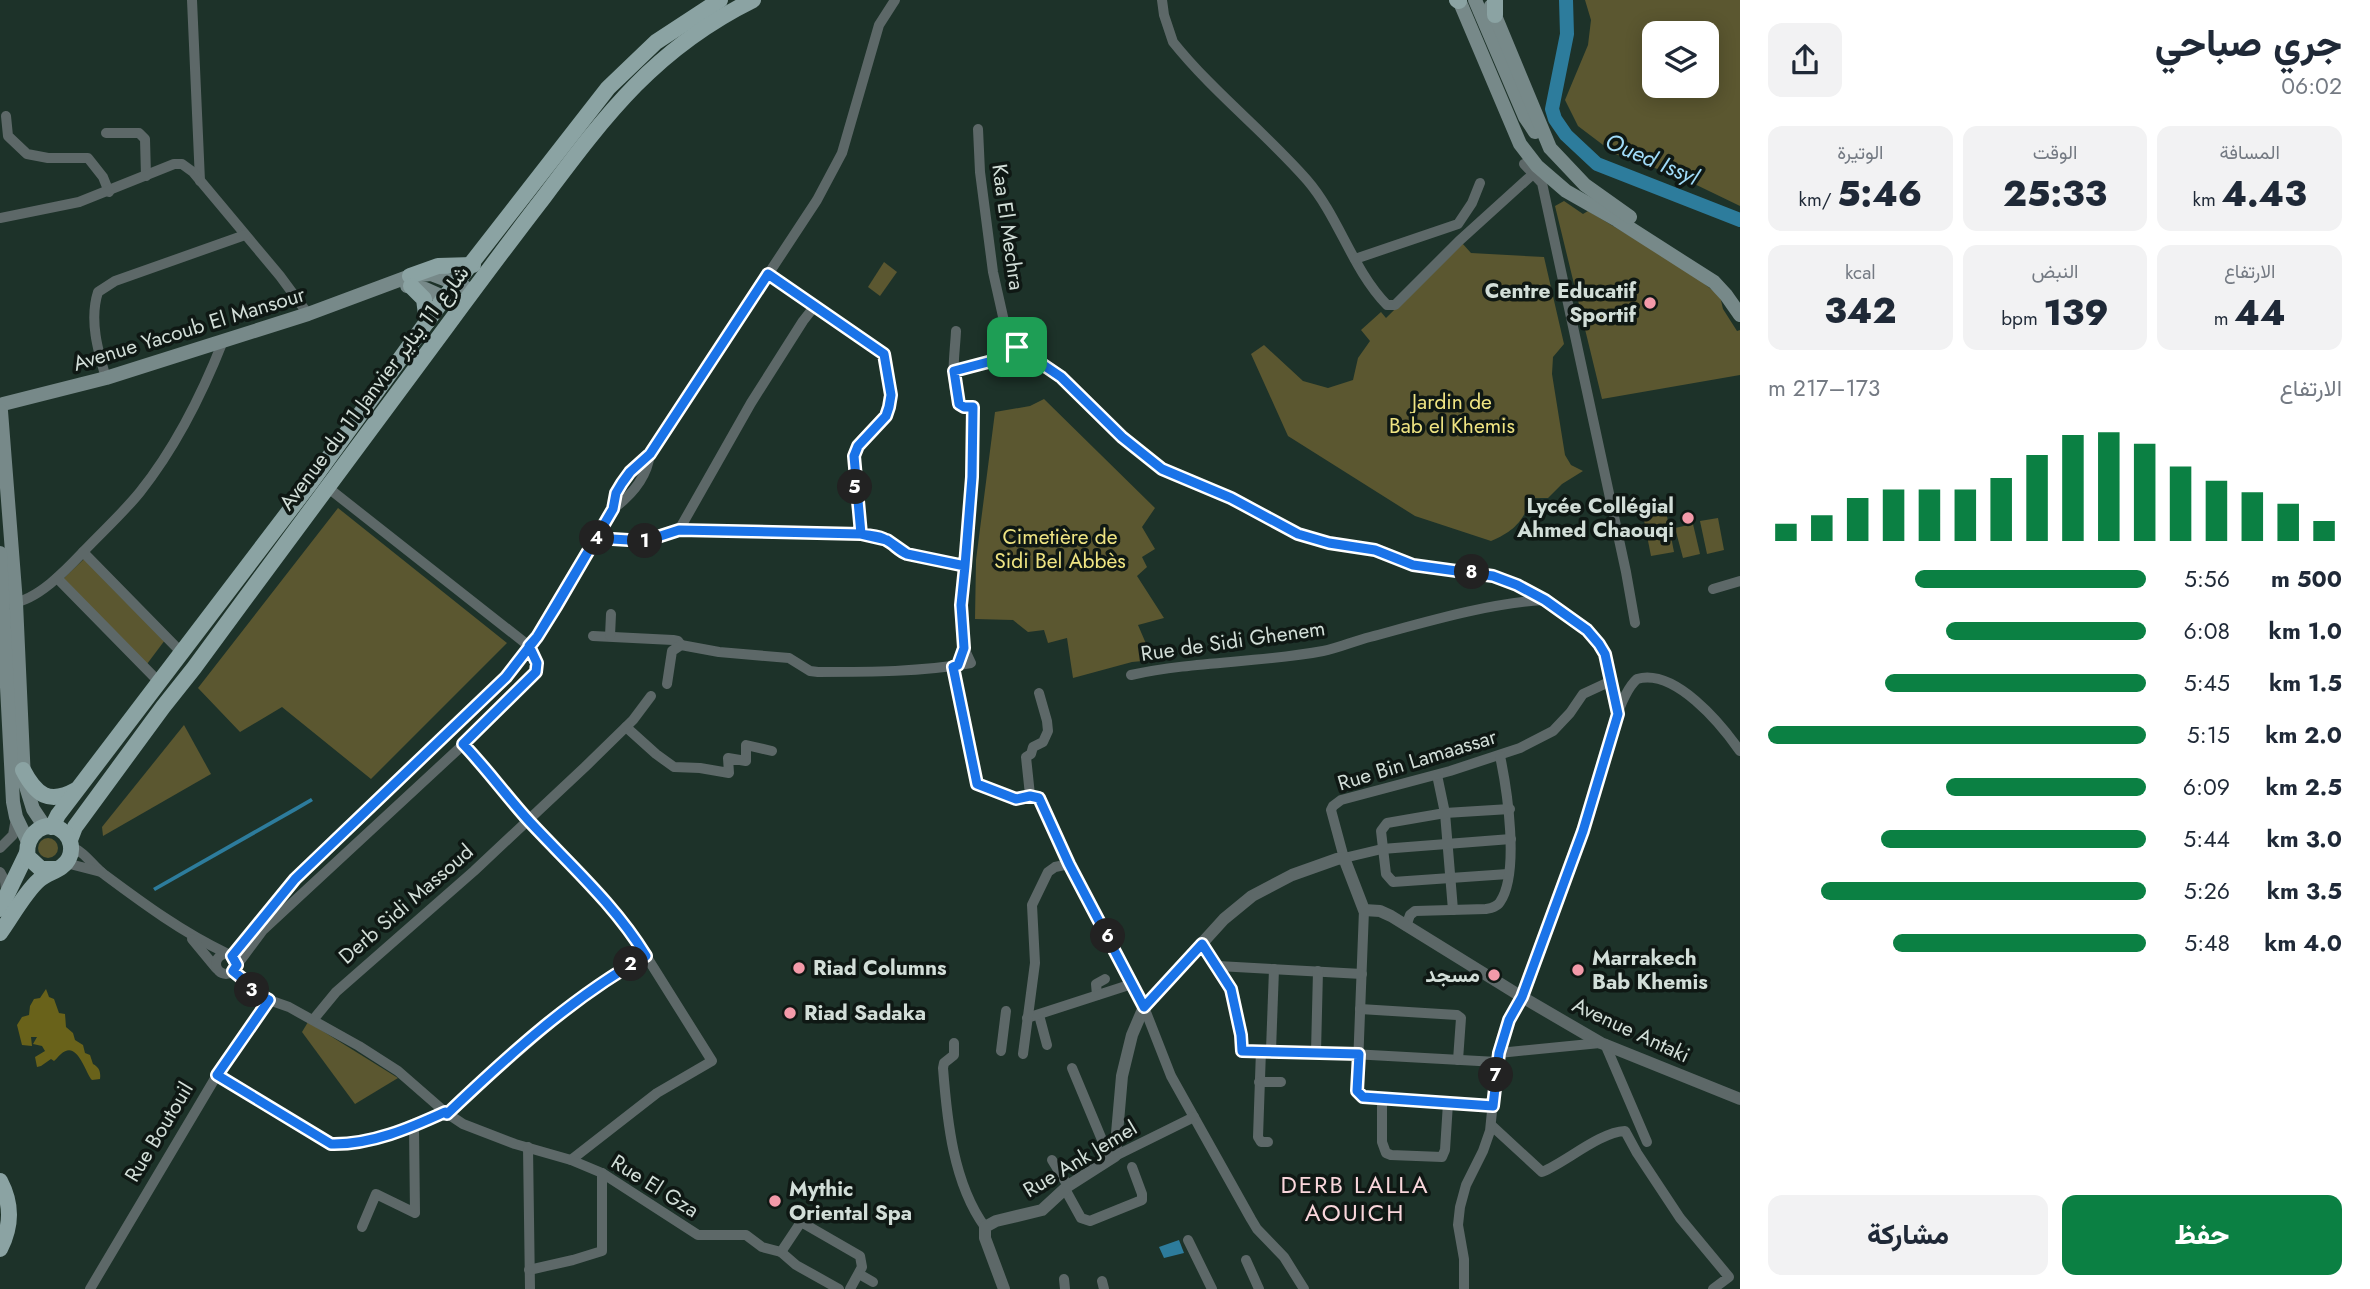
<!DOCTYPE html>
<html lang="ar">
<meta charset="utf-8">
<style>
body{margin:0;font-family:Jost,Vazirmatn,sans-serif;background:#f2f2f3;color:#1f2937;direction:rtl;height:100vh;display:flex;flex-direction:column;font-size:26px;white-space:nowrap}
*{box-sizing:border-box;margin:0}
p{font-size:23px;color:#747a83}
.icon{flex:none;width:38px;height:38px;fill:none;stroke:currentColor;stroke-width:2;stroke-linecap:round;stroke-linejoin:round}
.map{position:relative;flex:1;overflow:hidden;direction:ltr}
.side{display:flex;flex-direction:column;background:#fff;width:630px}
.side>*{flex:none}
.controls{position:absolute;left:1642px;top:21px;display:grid;gap:14px}
.controls a{display:grid;place-items:center;width:77px;height:77px;border-radius:14px;background:#fff;box-shadow:0 4px 18px #0003;font-size:35px}
.pin{position:absolute;display:grid;place-items:center;width:60px;height:60px;color:#fff;margin:-30px;border-radius:14px;box-shadow:0 4px 10px #0006}
.km{position:absolute;width:35px;height:35px;margin:-18px;border-radius:50%;background:#222;color:#fff;font-size:19px;line-height:35px;text-align:center}
.round{display:grid;place-items:center;flex:none;width:74px;height:74px;border-radius:14px;background:#f2f2f3}
.overview{display:flex;align-items:center;justify-content:space-between;height:119px;padding:0 28px}
h1{font-size:38px;font-weight:800;line-height:52px}
.figures{display:grid;grid-template-columns:repeat(3,1fr);gap:10px;height:119px;padding:7px 28px}
.figures div{display:grid;align-content:center;border-radius:14px;background:#f2f2f3;text-align:center}
.figures b{font-size:35px;font-weight:800}
.figures small{font-size:19px;font-weight:400}
.figures p{font-size:19px}
.chart{height:196px;padding:14px 28px}
.chart p{display:flex;justify-content:space-between}
.chart svg{width:100%;height:126px;margin-top:7px;stroke:#0b8043;stroke-width:6}
.button{display:flex;gap:14px;margin-top:auto;padding:14px 28px}
.button a{flex:1;height:80px;border-radius:14px;background:#0b8043;color:#fff;font-size:28px;font-weight:800;line-height:80px;text-align:center}
.button a+a{background:#f2f2f3;color:#1f2937}
ul{padding:0 28px;list-style:none;font-size:23px}
li{display:grid;grid-template-columns:112px 84px 1fr;align-items:center;height:52px}
li i{height:18px;border-radius:9px;background:#0b8043}
main{display:flex;flex:1;min-height:0}
.map>svg:first-child{display:block}
.green{fill:#5b5730;fill-rule:evenodd}
.forest{fill:#69621a}
.water{fill:#2d7c9c}
.lines{fill:none;stroke-linecap:round;stroke-linejoin:round}
.river{stroke:#2d7c9c;stroke-width:14}
.minor{stroke:#5d6868;stroke-width:10}
.tertiary{stroke:#5d6868;stroke-width:12}
.secondary{stroke:#778989;stroke-width:14}
.primary{stroke:#8ba3a3;stroke-width:16}
.route-casing{stroke:#fff;stroke-width:14}
.route{stroke:#1a73e8;stroke-width:9}
.poi-dot{fill:#f39aa9;stroke:#0f1814;stroke-width:2.5}
.labels{text-anchor:middle;stroke-width:7;stroke-linejoin:round;paint-order:stroke}
.street-label{font-size:21px;fill:#d2ded8;stroke:#0f1814}
.poi-label{font-size:21px;font-weight:bold;fill:#d2ded8;stroke:#0f1814;text-anchor:start}
.park-label{font-size:21px;fill:#efe482;stroke:#0f1814}
.water-label{font-size:23px;font-style:italic;fill:#a0dbf8;stroke:#0f1814}
.quarter-label{font-size:24px;letter-spacing:2px;fill:#f9d6db;stroke:#0f1814}
</style>
<main>
<section class="side">
<div class="overview"><div><h1>جري صباحي</h1><p>06:02</p></div><a class="round"><svg class="icon" aria-label="share" viewBox="0 0 24 24"><path d="M12 15V3M7 8l5-5 5 5M5 13v7h14v-7"/></svg></a></div>
<div class="figures">
<div><p>المسافة</p><b>4.43<small> km</small></b></div>
<div><p>الوقت</p><b>25:33</b></div>
<div><p>الوتيرة</p><b>5:46<small> /km</small></b></div>
</div>
<div class="figures">
<div><p>الارتفاع</p><b>44<small> m</small></b></div>
<div><p>النبض</p><b>139<small> bpm</small></b></div>
<div><p>kcal</p><b>342</b></div>
</div>
<div class="chart"><p><span>الارتفاع</span>173–217 m</p>
<svg viewBox="0 0 160 44" preserveAspectRatio="none"><path d="M5 44V38M15 44V35M25 44V29M35 44V26M45 44V26M55 44V26M65 44V22M75 44V14M85 44V7M95 44V6M105 44V10M115 44V18M125 44V23M135 44V27M145 44V31M155 44V37"/></svg>
</div>
<ul>
<li><b>500 m</b>5:56<i style="width:61%"></i></li>
<li><b>1.0 km</b>6:08<i style="width:53%"></i></li>
<li><b>1.5 km</b>5:45<i style="width:69%"></i></li>
<li><b>2.0 km</b>5:15<i style="width:100%"></i></li>
<li><b>2.5 km</b>6:09<i style="width:53%"></i></li>
<li><b>3.0 km</b>5:44<i style="width:70%"></i></li>
<li><b>3.5 km</b>5:26<i style="width:86%"></i></li>
<li><b>4.0 km</b>5:48<i style="width:67%"></i></li>
</ul>
<div class="button"><a>حفظ</a><a>مشاركة</a></div>
</section>
<div class="map">
<svg width="1740" height="1289" viewBox="0 0 1740 1289">
<rect width="100%" height="100%" fill="#1d3229"/>
<g class="green">
<path d="M1585,0H1740V206L1680,177L1615,154L1578,126L1565,100L1588,45L1591,20ZM1654,33H1706V86H1654Z"/>
<path d="M1564,201L1583,214L1588,211L1685,269L1720,296L1723,309L1737,331L1740,330V375L1602,399L1555,206Z"/>
<path d="M1462,243L1471,253L1544,257L1564,344L1553,357L1552,374L1565,455L1571,465L1583,471L1562,484L1548,498H1533C1521,522 1516,530 1491,541L1415,516L1288,436L1251,354L1264,345L1303,381L1328,388L1353,380L1358,358L1370,341L1361,330L1381,312L1386,318Z"/>
<path d="M884,262L897,272L880,296L868,287Z"/>
<path d="M1044,399L1155,508L1142,527L1155,549L1142,557L1147,567L1137,576L1164,618L1138,625L1153,660L1132,662L1073,678L1067,638L1048,643L1044,630L1028,632L1013,620L975,619L976,560L995,412L1030,406Z"/>
<path d="M1665,506L1674,552L1651,556L1642,510Z"/>
<path d="M338,508L507,643L371,779L282,707L240,732L198,688Z"/>
<path d="M1718,518L1724,550L1707,554L1700,521Z"/>
<path d="M1693,524L1700,554L1683,558L1675,528Z"/>
<path d="M84,559L165,640L147,664L63,579Z"/>
<path d="M184,725L211,774L103,836L102,827Z"/>
<circle cx="48" cy="848" r="10"/>
<path d="M308,1022L398,1078L355,1104L302,1032Z"/>
</g>
<path class="forest" d="M46,989L49,997L54,999L59,1013L65,1014L66,1027L73,1033L75,1040L83,1045L85,1053L90,1055L93,1064C99,1067 101,1072 100,1079L92,1080C85,1072 77,1039 61,1054C58,1056 57,1059 54,1061L51,1059L41,1066L37,1067L35,1057L45,1051L42,1046L33,1044L37,1037H31L32,1046L22,1045L17,1025L22,1017L29,1015L30,1006L34,999L40,998Z"/>
<g class="water">
<path d="M311,798L313,801L296,811L155,891L153,888Z"/>
<path d="M1179,1240L1184,1253L1164,1258L1159,1247Z"/>
</g>
<g class="lines">
<path class="river" d="M1566,0L1567,34L1552,109L1555,119L1566,135L1597,164L1740,220"/>
<g class="minor">
<path d="M192,0L200,181"/>
<path d="M1162,0L1164,15L1173,42C1213,92 1265,132 1307,180C1339,217 1352,269 1387,305H1395L1459,241L1533,174"/>
<path d="M6,116L8,136L27,154L48,158H88L103,177L109,192"/>
<path d="M978,129L980,172L993,272L1006,330L1017,347L1061,377L1122,437L1162,469L1231,498L1298,534L1329,543L1375,550L1414,565L1493,576L1517,585L1544,600L1587,630L1599,644L1605,654L1618,714"/>
<path d="M106,133H139L145,139L146,176"/>
<path d="M1524,164L1542,183L1626,572L1635,623"/>
<path d="M0,218L79,202L174,164H182L193,172L280,276L308,314"/>
<path d="M1355,259L1458,224L1472,203L1480,183"/>
<path d="M768,274L814,307"/>
<path d="M956,331C955,354 949,385 960,406L973,407L972,477L961,605L963,651"/>
<path d="M954,371L992,361L1017,347"/>
<path d="M106,378C98,351 89,320 98,292L115,281L245,235"/>
<path d="M613,509C632,495 647,478 650,454"/>
<path d="M679,530L751,403L803,321L814,307L882,351C887,359 887,368 888,378C889,383 891,390 891,395C891,423 858,431 854,456L861,535"/>
<path d="M596,538L645,541L679,530L861,535L887,540L907,554L966,566"/>
<path d="M83,552L182,653"/>
<path d="M57,578L160,683"/>
<path d="M1713,589L1740,581"/>
<path d="M11,603C37,601 67,569 84,551C103,531 123,513 140,492C175,448 203,392 223,341"/>
<path d="M593,636L673,640L678,641L681,645"/>
<path d="M610,636L611,614"/>
<path d="M953,667L977,784L1016,799L1030,795L1039,798L1069,864L1144,1007L1171,1076L1251,1219L1257,1229L1284,1257L1304,1289"/>
<path d="M1131,675C1194,661 1260,663 1323,651C1339,648 1354,641 1370,637C1426,622 1485,604 1543,600"/>
<path d="M667,684L672,651L681,645L719,652L789,658L810,671L818,672C870,672 921,672 971,663L964,648"/>
<path d="M626,727L656,754L674,767L700,768L729,773L728,758L746,761V745L772,751"/>
<path d="M463,744L528,820L628,927L712,1061L657,1093L571,1160"/>
<path d="M1437,775L1445,813L1453,910"/>
<path d="M1030,795L1026,757L1031,754L1033,747L1043,742L1048,731L1047,721L1039,693"/>
<path d="M1511,839L1382,849L1344,858L1331,810L1333,806L1341,800L1450,771L1520,748L1553,731L1570,713L1583,694L1611,681"/>
<path d="M71,847C87,853 92,866 105,875C144,904 182,932 226,953"/>
<path d="M0,848L13,835L16,818"/>
<path d="M66,863L101,872"/>
<path d="M0,872L5,881L6,891"/>
<path d="M1508,874L1393,882L1386,874L1381,831L1387,823L1445,813L1510,809"/>
<path d="M1364,910L1357,1091L1360,1095L1368,1098L1493,1106"/>
<path d="M1406,926L1410,915L1415,911L1486,909C1491,908 1497,907 1500,902C1520,873 1507,789 1500,756"/>
<path d="M192,939L216,968"/>
<path d="M1202,945C1219,969 1233,988 1236,1018C1238,1029 1241,1039 1242,1051L1316,1052L1497,1062"/>
<circle cx="226" cy="964" r="10"/>
<path d="M232,955L295,879L506,677L537,637L613,509C617,485 632,469 650,454L817,200L842,153L879,25L895,0"/>
<path d="M237,965L263,930L479,730L530,679L537,668L529,646L327,487"/>
<path d="M1218,966L1362,974"/>
<path d="M233,971L249,983V989L269,1000L289,1007L359,1046L398,1071L445,1112L463,1124L515,1144L571,1160L602,1173L698,1235H746L762,1247L781,1252L796,1265L839,1289"/>
<path d="M1097,995L1096,984L1105,979"/>
<path d="M1360,1009L1457,1015L1461,1018L1458,1060"/>
<path d="M1039,1015L1047,1045"/>
<path d="M1027,1018L1132,984"/>
<path d="M313,1020L336,992L474,871L587,765L633,720L651,696"/>
<path d="M954,1043V1055L944,1063L943,1068C947,1120 953,1183 985,1227"/>
<path d="M1605,1044L1647,1142"/>
<path d="M1261,1050L1258,1137L1261,1142H1268"/>
<path d="M1271,1050L1274,969"/>
<path d="M1001,1051L1006,1011"/>
<path d="M1316,1052L1318,971"/>
<path d="M1499,1053L1600,1043"/>
<path d="M1023,1054L1035,963L1032,905L1048,872L1055,867L1069,864"/>
<path d="M1072,1068L1110,1159"/>
<path d="M217,1075L331,1144C371,1145 410,1128 445,1112"/>
<path d="M1259,1082H1281"/>
<path d="M1382,1099V1142L1386,1153L1391,1155L1442,1157L1445,1150L1448,1103"/>
<path d="M447,1114L583,995L613,974L646,956"/>
<path d="M1491,1125L1542,1172C1566,1162 1600,1132 1625,1131L1637,1153L1680,1218L1729,1277L1713,1289"/>
<path d="M528,1147L530,1289"/>
<path d="M1115,1156L1194,1117"/>
<path d="M1052,1160L1068,1186"/>
<path d="M1065,1189L1081,1218L1090,1221L1142,1200V1194L1132,1167"/>
<path d="M362,1227L376,1194L415,1213L414,1127"/>
<path d="M1188,1240L1212,1289"/>
<path d="M781,1252L801,1222L860,1256L862,1267L850,1289"/>
<path d="M1246,1260L1259,1289"/>
<path d="M529,1270L573,1260L602,1251V1173"/>
<path d="M859,1274L873,1282"/>
<path d="M1064,1279L1065,1289"/>
<path d="M1102,1281L1104,1289"/>
<path d="M90,1289L217,1075L269,1000"/>
<path d="M1464,1289V1259L1458,1225L1460,1207L1466,1185L1483,1151L1490,1131L1497,1062L1509,1020L1522,997C1545,937 1568,876 1589,815C1599,783 1614,699 1637,679C1675,668 1721,724 1740,751"/>
</g>
<path class="tertiary" d="M1004,1289L985,1238V1227L996,1221L1042,1210L1068,1186L1115,1156L1122,1076L1132,1035L1144,1007L1224,919L1252,896L1292,875L1337,859L1344,858L1364,910L1380,911L1391,916L1522,997L1601,1043L1740,1099"/>
<g class="secondary">
<path d="M1459,0L1520,144L1537,166L1566,191L1617,220L1714,282L1726,295L1740,315"/>
<path d="M1475,0L1525,117L1535,132"/>
<path d="M1491,6L1550,148L1585,185L1630,217"/>
<path d="M407,286L425,289L454,302"/>
<path d="M3,404L106,378L308,314L410,276L431,274L465,287"/>
<path d="M1,411L16,603L24,780L33,809L45,827"/>
<path d="M0,553L13,802L16,817L28,842"/>
</g>
<g class="primary">
<path d="M1457,0L1459,1"/>
<path d="M1495,15V0"/>
<path d="M410,276L438,266L473,265"/>
<path d="M411,286L424,299L427,322"/>
<path d="M23,770C36,795 49,805 76,790"/>
<path d="M52,827L58,815L309,485L442,301L608,88L656,42L720,0"/>
<path d="M70,840L75,827L163,707L194,668C273,560 353,453 433,345C470,295 506,246 544,197C607,113 656,48 753,0"/>
<path d="M0,909L27,853"/>
<path d="M0,933C11,918 25,892 39,880C48,872 64,870 69,858C73,850 71,839 65,833C47,815 23,835 28,857L41,869H57"/>
<path d="M0,1181C12,1204 12,1225 0,1249"/>
</g>
</g>
<g class="lines">
<g class="route-casing">
<path id="route" d="M1017,347L992,361L954,371L959,404L964,407H973L972,477L965,566L907,554L887,540L861,534L679,530L645,541L596,538L537,637L529,646L537,663L536,672L463,744C487,769 507,797 530,822C571,866 615,905 646,956C572,997 508,1056 447,1114L445,1112C410,1128 371,1145 331,1144L217,1075L269,1000L249,989V984L233,971L237,965L232,956L295,879L506,677L537,637L557,605L613,509L616,493L622,483L630,472L650,454L768,274L884,354L891,395L889,407L886,416L858,446L854,456L861,534C869,536 879,535 886,540C894,544 899,551 907,554L965,566L961,605L964,648L958,665L953,667L977,784L1016,799L1030,796L1039,798L1069,864L1144,1007L1202,944L1231,989L1241,1035L1242,1051L1359,1054L1357,1091L1363,1097L1493,1106L1499,1053L1509,1020L1522,997L1583,831L1618,714L1605,654L1599,644L1587,630L1545,600L1517,585L1493,576L1413,565L1375,550L1329,543L1298,534L1231,498L1162,469L1122,437L1061,377L1017,347"/>
</g>
<use href="#route" class="route"/>
</g>
<g class="poi-dot">
<circle cx="1650" cy="303" r="7"/>
<circle cx="1688" cy="518" r="7"/>
<circle cx="799" cy="968" r="7"/>
<circle cx="1578" cy="970" r="7"/>
<circle cx="1494" cy="975" r="7"/>
<circle cx="790" cy="1013" r="7"/>
<circle cx="775" cy="1201" r="7"/>
</g>
<g class="labels">
<g class="street-label">
<text transform="translate(1008 227) rotate(82)" y="7">Kaa El Mechra</text>
<text transform="translate(189 329) rotate(-17)" y="7">Avenue Yacoub El Mansour</text>
<text transform="translate(374 388) rotate(-53)" y="7">Avenue du 11 Janvier شارع 11 يناير</text>
<text transform="translate(1233 641) rotate(-8)" y="7">Rue de Sidi Ghenem</text>
<text transform="translate(1417 760) rotate(-17)" y="7">Rue Bin Lamaassar</text>
<text transform="translate(406 904) rotate(-41)" y="7">Derb Sidi Massoud</text>
<text transform="translate(1631 1030) rotate(25)" y="7">Avenue Antaki</text>
<text transform="translate(159 1132) rotate(-59)" y="7">Rue Boutouil</text>
<text transform="translate(1080 1159) rotate(-31)" y="7">Rue Ank Jemel</text>
<text transform="translate(655 1186) rotate(32)" y="7">Rue El Gza</text>
</g>
<g class="poi-label">
<text x="1636" y="298" text-anchor="end">Centre Educatif<tspan x="1636" dy="24">Sportif</tspan></text>
<text x="1674" y="513" text-anchor="end">Lycée Collégial<tspan x="1674" dy="24">Ahmed Chaouqi</tspan></text>
<text x="1592" y="965">Marrakech<tspan x="1592" dy="24">Bab Khemis</tspan></text>
<text x="813" y="975">Riad Columns</text>
<text x="1480" y="982" text-anchor="end">مسجد</text>
<text x="804" y="1020">Riad Sadaka</text>
<text x="789" y="1196">Mythic<tspan x="789" dy="24">Oriental Spa</tspan></text>
</g>
<g class="park-label">
<text x="1452" y="409">Jardin de<tspan x="1452" dy="24">Bab el Khemis</tspan></text>
<text x="1060" y="544">Cimetière de<tspan x="1060" dy="24">Sidi Bel Abbès</tspan></text>
</g>
<g class="water-label">
<text transform="translate(1652 159) rotate(23)" y="8">Oued Issyl</text>
</g>
<g class="quarter-label">
<text x="1355" y="1193">DERB LALLA<tspan x="1355" dy="28">AOUICH</tspan></text>
</g>
</g>
</svg>
<div class="controls">
<a><svg class="icon" aria-label="layers" viewBox="0 0 24 24"><path d="M12 4l9 5-9 5-9-5zM3 14l9 5 9-5"/></svg></a>
</div>
<div class="pin" style="left:1017px;top:347px;background:#1e9e55"><svg class="icon" aria-label="arrive" viewBox="0 0 24 24"><path d="M6 21V4h12l-3 4 3 4H6"/></svg></div>
<b class="km" style="left:645px;top:541px">1</b>
<b class="km" style="left:631px;top:964px">2</b>
<b class="km" style="left:252px;top:990px">3</b>
<b class="km" style="left:597px;top:538px">4</b>
<b class="km" style="left:855px;top:487px">5</b>
<b class="km" style="left:1108px;top:936px">6</b>
<b class="km" style="left:1496px;top:1075px">7</b>
<b class="km" style="left:1472px;top:572px">8</b>
</div>
</main>
